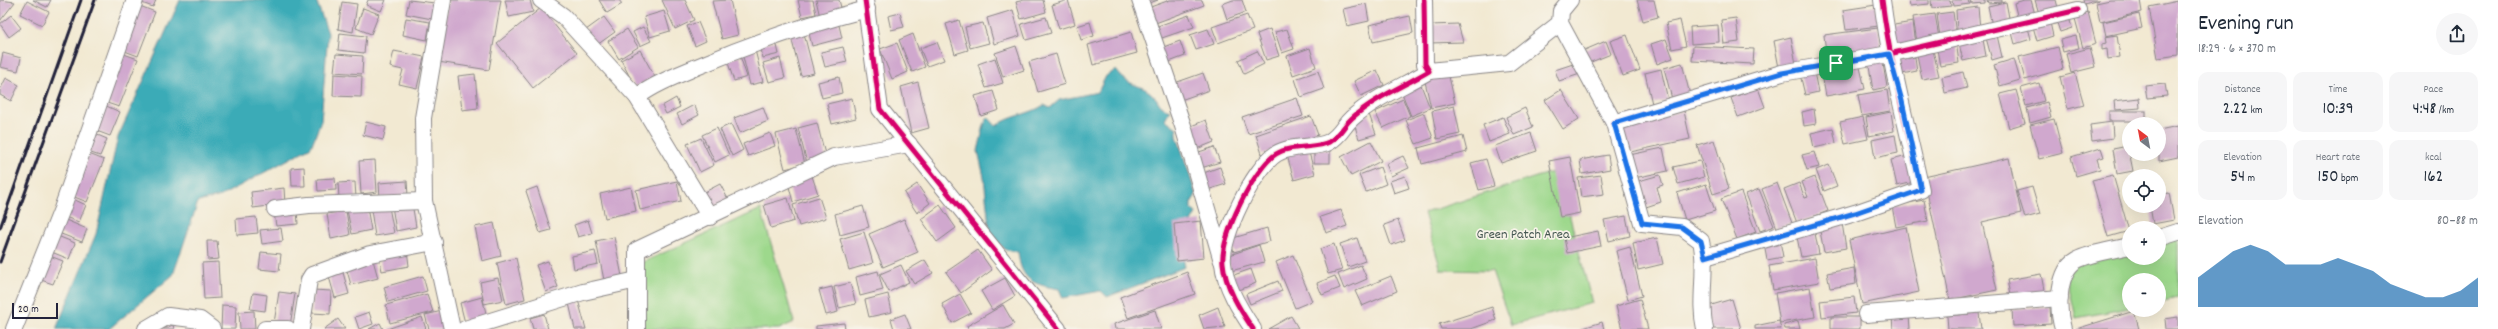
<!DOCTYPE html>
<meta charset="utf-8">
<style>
body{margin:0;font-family:Dekko,sans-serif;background:#f6f6f7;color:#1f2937;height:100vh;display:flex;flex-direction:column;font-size:15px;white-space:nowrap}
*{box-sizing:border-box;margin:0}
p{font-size:13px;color:#747a83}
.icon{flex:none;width:22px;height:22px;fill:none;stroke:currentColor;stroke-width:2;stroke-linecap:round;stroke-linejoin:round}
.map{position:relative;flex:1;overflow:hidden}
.drawer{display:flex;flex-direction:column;background:#fff;width:320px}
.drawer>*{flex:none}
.needle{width:26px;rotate:328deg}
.tools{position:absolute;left:2122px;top:117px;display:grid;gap:8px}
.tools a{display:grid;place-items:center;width:44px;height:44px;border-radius:50%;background:#fff;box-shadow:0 4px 16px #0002;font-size:20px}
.scale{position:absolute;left:12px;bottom:10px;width:46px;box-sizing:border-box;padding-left:4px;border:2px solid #22223b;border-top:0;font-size:11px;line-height:14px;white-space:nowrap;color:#22223b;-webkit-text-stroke:3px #f7f3e8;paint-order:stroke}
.pin{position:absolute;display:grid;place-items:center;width:34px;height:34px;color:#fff;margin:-17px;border-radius:8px;box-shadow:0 2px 6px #0006}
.round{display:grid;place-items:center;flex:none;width:42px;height:42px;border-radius:21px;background:#f6f6f7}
.overview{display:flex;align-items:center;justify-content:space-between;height:68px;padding:0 20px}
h1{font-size:22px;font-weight:600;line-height:30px}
.figures{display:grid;grid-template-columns:repeat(3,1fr);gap:6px;height:68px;padding:4px 20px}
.figures div{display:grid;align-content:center;border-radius:10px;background:#f6f6f7;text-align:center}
.figures b{font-size:17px;font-weight:600}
.figures small{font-size:11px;font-weight:400}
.figures p{font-size:11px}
.chart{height:112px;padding:8px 20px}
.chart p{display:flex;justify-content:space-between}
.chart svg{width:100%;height:72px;margin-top:4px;fill:#1f6fb2;opacity:.7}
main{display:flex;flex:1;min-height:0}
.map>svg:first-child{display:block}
.green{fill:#9dd88c;stroke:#607d64}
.water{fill:#3babb7;stroke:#2e6679}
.building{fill:#d0a8ce}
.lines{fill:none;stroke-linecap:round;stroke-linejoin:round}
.minor-casing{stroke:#8a8686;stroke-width:18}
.minor{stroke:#fff;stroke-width:16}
.rail{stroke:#22223b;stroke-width:3}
.cycleway-casing{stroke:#f7f3e8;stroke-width:8}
.cycleway{stroke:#d6006c;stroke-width:5}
.route-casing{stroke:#fff;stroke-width:8}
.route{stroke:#1a73e8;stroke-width:5}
.labels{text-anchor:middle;stroke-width:3.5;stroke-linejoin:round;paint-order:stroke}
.park-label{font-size:14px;fill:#475953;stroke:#f7f3e8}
</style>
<main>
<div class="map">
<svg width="2178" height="329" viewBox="0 0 2178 329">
<rect width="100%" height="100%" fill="#f7f3e8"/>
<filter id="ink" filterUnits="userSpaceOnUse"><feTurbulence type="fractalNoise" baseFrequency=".025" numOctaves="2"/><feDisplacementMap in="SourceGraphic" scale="8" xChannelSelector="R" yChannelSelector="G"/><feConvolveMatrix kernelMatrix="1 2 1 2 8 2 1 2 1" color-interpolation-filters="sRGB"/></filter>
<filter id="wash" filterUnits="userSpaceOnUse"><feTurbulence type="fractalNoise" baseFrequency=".012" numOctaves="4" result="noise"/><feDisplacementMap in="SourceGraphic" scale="16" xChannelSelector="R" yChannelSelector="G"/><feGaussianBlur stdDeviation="0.9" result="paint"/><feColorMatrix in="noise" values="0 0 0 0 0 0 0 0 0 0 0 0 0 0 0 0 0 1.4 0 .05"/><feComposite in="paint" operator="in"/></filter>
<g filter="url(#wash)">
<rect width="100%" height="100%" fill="#f2e9d2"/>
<g class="green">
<path d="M1558,170L1592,303L1511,325L1492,271L1441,270L1424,213Z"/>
<path d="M761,209L794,322L779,329H643L641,263Z"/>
<path d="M2178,235V298L2159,302V280H2129V308L2076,318L2065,269L2129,241V258H2159V236Z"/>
</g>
<g class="water">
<path d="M180,0H316L328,33L321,121L311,147L221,196L198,202L173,275L109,329H56L96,234L118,137Z"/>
<path d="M1116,70C1129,88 1140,83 1152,94C1161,102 1157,106 1170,110L1165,119L1177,128V136L1196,195L1191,203V209L1196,213L1191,222L1177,229L1185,267L1107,297L1101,291L1063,298L1059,289C1032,284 1021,281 1018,252L1006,250L990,236L984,177L978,151L984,125L988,117L996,126C1011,115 1029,115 1044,105L1050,108L1059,100L1098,92L1106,76Z"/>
</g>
<g id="blocks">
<g class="building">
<path d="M0,0L15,2L0,21Z"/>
<path d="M33,0H51L47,7Z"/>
<path d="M140,0H156L153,7L139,2Z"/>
<path d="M368,0H386L381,11L366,5Z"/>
<path d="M409,0L435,3L432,19L406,14Z"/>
<path d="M448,0H501L489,70L438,62Z"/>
<path d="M505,0H530L533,12L509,17Z"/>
<path d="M599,0H619L622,4L607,13Z"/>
<path d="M662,0H685L694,20L675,29Z"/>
<path d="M730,0L738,35L722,39L712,1Z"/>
<path d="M798,0H813L816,14L802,17Z"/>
<path d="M816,0H839L842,11L820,17Z"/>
<path d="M1024,0H1043L1046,12L1021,19L1016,2Z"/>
<path d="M1068,0L1075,24L1059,29L1052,5Z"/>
<path d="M1146,0H1158L1147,4Z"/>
<path d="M1170,0H1202L1204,5L1150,25L1145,9Z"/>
<path d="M1233,0H1242L1246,12L1227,19L1222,4Z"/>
<path d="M1637,0H1654L1658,17L1643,21Z"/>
<path d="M1909,0H1929V4L1910,6Z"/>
<path d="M1931,0H1950L1951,6L1932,8Z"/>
<path d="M1952,0H1969L1970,4L1953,6Z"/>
<path d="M1971,0H1985V3L1972,4Z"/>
<path d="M1987,0H2002V2L1988,3Z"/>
<path d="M2024,0H2031L2036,18L2019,23L2014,3Z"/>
<path d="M2035,0H2056L2059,12L2040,17Z"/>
<path d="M2083,0H2099L2084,4Z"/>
<path d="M2110,0H2140L2142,12L2100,22L2096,3Z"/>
<path d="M27,1L49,12L42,25L20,14Z"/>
<path d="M2178,1V55L2158,58L2149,7Z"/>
<path d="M342,2L357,4L353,32L338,29Z"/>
<path d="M2006,2L2010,23L1992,26L1988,6Z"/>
<path d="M1366,4L1369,21L1347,26L1343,9Z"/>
<path d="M1876,5L1879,26L1846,30L1843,10Z"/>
<path d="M140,6L155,12L138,56L122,50Z"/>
<path d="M1978,7L1980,29L1957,31L1956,10Z"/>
<path d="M363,8L379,14L371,34L356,28Z"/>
<path d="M541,8L577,53L533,88L497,43Z"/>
<path d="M1013,10L1020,36L994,44L987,18Z"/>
<path d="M664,11L670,31L650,37L644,17Z"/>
<path d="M1953,12L1956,35L1940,37L1937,14Z"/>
<path d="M2088,12L2096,44L2083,48L2074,15Z"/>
<path d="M900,13L904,27L891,30L888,16Z"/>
<path d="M2068,13L2072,28L2060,32L2055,17Z"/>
<path d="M1935,14L1939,38L1917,42L1913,17Z"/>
<path d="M2139,14L2142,28L2106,36L2103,22Z"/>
<path d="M11,15L21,28L9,37L0,24Z"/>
<path d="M1189,15L1194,27L1156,40L1152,28Z"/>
<path d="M1247,15L1253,30L1218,43L1212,27Z"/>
<path d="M1410,16L1413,33L1373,42L1369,25Z"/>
<path d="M604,17L615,32L597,45L586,30Z"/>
<path d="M1046,17L1051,33L1026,40L1021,24Z"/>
<path d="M406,18L430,22L427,40L403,35Z"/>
<path d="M1736,18L1739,42L1724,44L1721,20Z"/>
<path d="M2049,18L2053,36L2037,41L2032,23Z"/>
<path d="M959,20L968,50L955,54L946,24Z"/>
<path d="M1680,20L1686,46L1672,49L1666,23Z"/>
<path d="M838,21L842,38L812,46L808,29Z"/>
<path d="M698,22L706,41L695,46L687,26Z"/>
<path d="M1090,22L1094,36L1081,40L1077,26Z"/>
<path d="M1913,22L1916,44L1890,47L1888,26Z"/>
<path d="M983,23L989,43L970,48L965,27Z"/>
<path d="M1458,24L1463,42L1430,43V25Z"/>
<path d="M2027,24L2031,39L2015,44L2011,29Z"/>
<path d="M1718,25L1719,42L1691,44L1690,27Z"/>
<path d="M643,27L651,41L640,46L633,32Z"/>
<path d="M1878,28L1882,54L1827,61L1824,35Z"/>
<path d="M627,29L638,47L619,59L608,41Z"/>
<path d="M1208,29L1214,44L1196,50L1190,35Z"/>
<path d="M1270,29L1279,56L1266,60L1257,34Z"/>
<path d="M1287,29L1294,49L1282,53L1275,32Z"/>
<path d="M803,30L814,73L801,76L790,33Z"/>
<path d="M1996,31L2002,57L1992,60L1985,34Z"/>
<path d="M1131,32L1137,53L1093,65L1088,45Z"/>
<path d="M340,33L366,36L364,53L338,50Z"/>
<path d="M913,34L925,67L912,72L899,40Z"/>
<path d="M1982,34L1986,56L1963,61L1958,39Z"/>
<path d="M1627,35L1640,70L1623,76L1610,41Z"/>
<path d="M2117,35L2120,57L2108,59L2107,49L2102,50V44L2106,43L2105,37Z"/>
<path d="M2076,36L2079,48L2063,52L2060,40Z"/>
<path d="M1791,37L1796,64L1779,68L1774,41Z"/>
<path d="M1666,39L1673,58L1657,64L1651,44Z"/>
<path d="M776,41L779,54L763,58L760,44Z"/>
<path d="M1180,41L1185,56L1164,64L1158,49Z"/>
<path d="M1606,41L1611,54L1586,64L1580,52Z"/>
<path d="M1956,41L1959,63L1940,66L1936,44Z"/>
<path d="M937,42L944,60L927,66L920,48Z"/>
<path d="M897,43L908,72L892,79L880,49Z"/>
<path d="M1016,46L1024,70L1003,77L995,53Z"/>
<path d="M1693,46L1754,49L1753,64L1692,61Z"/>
<path d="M1932,46L1939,76L1922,79L1916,50Z"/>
<path d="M843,47L847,62L825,67L821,52Z"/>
<path d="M2058,47L2063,69L2025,80L2019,57Z"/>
<path d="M1310,48L1316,67L1293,75L1287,56Z"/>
<path d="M2090,48L2095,67L2071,73L2066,54Z"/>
<path d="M640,50L655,77L635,87L621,60Z"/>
<path d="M755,50L763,82L750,85L742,53Z"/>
<path d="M394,51L424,57L417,88L399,84L403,70L390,67Z"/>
<path d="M1257,51L1264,64L1244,74L1238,60Z"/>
<path d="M3,53L21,58L18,71L0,67Z"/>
<path d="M124,54L138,59L119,107L104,102Z"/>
<path d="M336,54L363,56L362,74L334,72Z"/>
<path d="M1056,54L1065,84L1038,92L1029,62Z"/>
<path d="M740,56L747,77L734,81L727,60Z"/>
<path d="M1915,57L1917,71L1897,75L1894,61Z"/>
<path d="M780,58L785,78L769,82L763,63Z"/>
<path d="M995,58L1003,83L986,88L978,64Z"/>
<path d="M1882,58L1887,87L1873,90L1868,61Z"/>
<path d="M2014,59L2020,80L2000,86L1994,65Z"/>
<path d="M1576,63L1580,74L1559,81L1555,70Z"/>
<path d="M1682,63L1691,99L1673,103L1664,68Z"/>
<path d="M1859,63L1865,89L1826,96L1821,70Z"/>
<path d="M1661,69L1668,100L1652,104L1645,73Z"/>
<path d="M1377,70L1384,85L1361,96L1354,81Z"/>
<path d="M1318,71L1324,89L1301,97L1295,79Z"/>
<path d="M1448,72L1455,103L1431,108L1424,77Z"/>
<path d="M1814,72L1818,92L1805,95L1800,74Z"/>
<path d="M1963,72L1967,88L1945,93L1942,77Z"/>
<path d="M1203,73L1209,90L1175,102L1169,85Z"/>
<path d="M2075,73L2084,105L2068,109L2060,77Z"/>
<path d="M334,74L362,76L361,97L333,96Z"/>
<path d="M475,74L478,108L462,110L458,76Z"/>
<path d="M839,77L842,93L822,98L818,82Z"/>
<path d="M6,78L19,85L11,101L0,95V90Z"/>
<path d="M1419,80L1430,108L1411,116L1400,88Z"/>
<path d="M918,82L929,128L911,133L901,87Z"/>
<path d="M2039,83L2044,101L2026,106L2021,88Z"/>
<path d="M2165,84L2167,96L2147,98L2145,86Z"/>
<path d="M1758,88L1765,107L1738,117L1731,98Z"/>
<path d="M1561,90L1579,119L1563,129L1545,100Z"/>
<path d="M1887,90L1890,111L1862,116L1858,95Z"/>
<path d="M2016,90L2025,123L2009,128L2000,94Z"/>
<path d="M993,91L999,110L981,116L975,96Z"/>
<path d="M676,98L680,107L666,114L662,106Z"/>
<path d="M852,98L856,118L832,124L827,104Z"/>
<path d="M1297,98L1303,116L1248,134L1242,117Z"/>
<path d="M2139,98L2140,108L2115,110L2114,101Z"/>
<path d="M1403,99L1410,116L1383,128L1375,112Z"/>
<path d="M2047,102L2051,117L2030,123L2027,108Z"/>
<path d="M104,105L120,112L110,136L94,130Z"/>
<path d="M694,105L699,115L682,124L677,114Z"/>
<path d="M1454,106L1460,134L1437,139L1432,111Z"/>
<path d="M763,107L768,121L740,133L734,118Z"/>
<path d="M1525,108L1533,127L1514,135L1506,117Z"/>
<path d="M1814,109L1816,124L1804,126L1802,112Z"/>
<path d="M1684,111L1690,139L1626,153L1620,125Z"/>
<rect x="2109" y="111" width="37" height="10"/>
<path d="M1891,112L1894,131L1869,136L1866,117Z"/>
<path d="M1424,113L1433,138L1416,144L1406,120Z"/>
<path d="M1369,114L1376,134L1359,139L1353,120Z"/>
<path d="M1311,116L1318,135L1262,154L1256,135Z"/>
<path d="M1503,117L1510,134L1489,142L1483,125Z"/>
<path d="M1863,117L1868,139L1845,144L1840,122Z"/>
<path d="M2054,119L2063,153L2039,159L2030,125Z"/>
<path d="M1206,120L1214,142L1194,150L1186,128Z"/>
<path d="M366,122L386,127L383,140L363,135Z"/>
<path d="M2112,122L2113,138L2092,141L2090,125Z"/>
<path d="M817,123L826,158L807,163L798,128Z"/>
<path d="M731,124L743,150L732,156L720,129Z"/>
<path d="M2178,126V157L2159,161V130Z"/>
<path d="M717,128L729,155L715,162L702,135Z"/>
<path d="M1833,128L1836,143L1814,148L1811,133Z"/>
<path d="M796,129L805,164L785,169L776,134Z"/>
<path d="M93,133L107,139L100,156L85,151Z"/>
<path d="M770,133L775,146L748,156L743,144Z"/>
<path d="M1531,133L1537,151L1501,163L1495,146Z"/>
<path d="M1895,135L1898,153L1875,158L1872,140Z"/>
<path d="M1463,136L1467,152L1422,164L1418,148Z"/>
<path d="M701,138L714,165L700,172L687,144Z"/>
<path d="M1714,140L1729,189L1713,194L1697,145Z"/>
<path d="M1371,141L1381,161L1351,176L1341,157Z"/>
<path d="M2128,146L2133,171L2117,174L2113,149Z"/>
<path d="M1214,147L1220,162L1198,169L1193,154Z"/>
<path d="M1663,148L1668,171L1634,178L1629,155Z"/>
<path d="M2101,148L2104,157L2097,159L2100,169L2076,176L2071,157Z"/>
<path d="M1308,149L1315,174L1294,180L1287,155Z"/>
<rect x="1314" y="150" width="16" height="13"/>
<path d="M1814,152L1819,167L1807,170L1802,155Z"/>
<path d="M89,154L104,160L87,202L72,196Z"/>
<path d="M1608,155L1610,169L1582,174L1580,160Z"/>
<path d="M1403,156L1409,168L1391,176L1386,164Z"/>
<path d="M1908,156L1914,182L1897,186L1891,160Z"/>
<path d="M1570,157L1580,213L1560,217L1549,161Z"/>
<path d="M2009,158L2021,213L1982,222L1997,290L1950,300L1924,177Z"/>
<path d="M1486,159L1494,186L1479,190L1471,163Z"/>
<path d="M375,160L377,192L361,194L359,161Z"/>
<path d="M1700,161L1704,177L1678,184L1673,167Z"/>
<path d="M1829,165L1837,186L1824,191L1816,170Z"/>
<path d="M304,167L305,186H292L291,168Z"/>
<path d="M1220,167L1226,184L1204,191L1198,175Z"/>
<path d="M1380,167L1386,184L1366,192L1359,175Z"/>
<path d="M1601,175L1604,194L1581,197L1578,178Z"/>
<path d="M1660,175L1663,185L1657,187L1661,202L1643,208L1635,182Z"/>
<path d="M2113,175L2129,231L2108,237L2092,180Z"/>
<path d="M812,176L818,194L793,202L788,183Z"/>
<path d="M1405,176L1409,188L1394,193L1390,181Z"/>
<path d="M1815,177L1828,211L1797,223L1784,189L1799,183L1805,198L1808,197L1802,182Z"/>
<path d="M335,178L336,190L318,191L317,179Z"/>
<path d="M407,181L408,196L380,198L379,183Z"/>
<path d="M677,181L681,201L640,210L636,190Z"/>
<path d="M355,182L356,198L339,199L338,183Z"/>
<path d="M1777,183L1792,223L1777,228L1762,189Z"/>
<path d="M720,184L728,199L709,209L701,194Z"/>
<path d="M917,184L930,203L917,213L904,193Z"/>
<path d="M1706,184L1715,211L1685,220L1677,193Z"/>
<path d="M537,187L551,230L540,233L526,191Z"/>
<path d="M631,187L636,211L605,218L600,194Z"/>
<path d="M2032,187L2040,214L2025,218L2017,191Z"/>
<path d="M284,188L285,204L253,208L251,192Z"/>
<path d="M1759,189L1774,226L1760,231L1746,194Z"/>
<path d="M1741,192L1756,232L1737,239L1721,199Z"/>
<path d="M2169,193L2174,220L2153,224L2150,206H2159V195Z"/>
<path d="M819,197L826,218L799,226L793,205Z"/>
<path d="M788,198L794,221L771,228L764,205Z"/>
<path d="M73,199L86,205L79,222L65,217Z"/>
<path d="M1924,200L1928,221L1896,227L1892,206Z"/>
<path d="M412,203L416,227L396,231L392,206Z"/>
<path d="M940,205L956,228L937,242L921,219Z"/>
<path d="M863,206L869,227L840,235L835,214Z"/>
<path d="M367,207L371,230L352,234L347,210Z"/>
<path d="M389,207L394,233L375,236L371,210Z"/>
<path d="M297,210L298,224L276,226L274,213Z"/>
<path d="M1341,210L1347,226L1326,233L1320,217Z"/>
<path d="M346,211L350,235L331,239L327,214Z"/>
<path d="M1626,216L1630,236L1609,241L1604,220Z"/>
<path d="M256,217L258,233L237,235L236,219Z"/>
<path d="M61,218L87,229L82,242L56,232Z"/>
<path d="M904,219L918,252L883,267L869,234Z"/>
<path d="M588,220L592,233L578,237L574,225Z"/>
<path d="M1398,220L1405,240L1391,245L1384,225Z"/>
<path d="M1201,221L1204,258L1177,261L1174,224Z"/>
<path d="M494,223L501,256L482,261L475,227Z"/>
<path d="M1842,223L1846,248L1824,252L1819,226Z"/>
<path d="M1906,227L1919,292L1862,304L1849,240Z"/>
<path d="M281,228L283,241L262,244L260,230Z"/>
<path d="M1267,228L1270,241L1234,252L1230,239Z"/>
<path d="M1814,228L1819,254L1801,257L1796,232Z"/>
<path d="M1598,231L1601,246L1567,253L1564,238Z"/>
<path d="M864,232L873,263L849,270L840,239Z"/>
<path d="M55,235L75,243L69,259L49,251Z"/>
<path d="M614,237L623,281L605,285L596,241Z"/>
<path d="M1357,238L1365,261L1348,267L1340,244Z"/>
<path d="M1657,238L1663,264L1638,270L1633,243Z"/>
<path d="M207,241H217L219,259L208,260Z"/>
<path d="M1780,241L1783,257L1767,260L1764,244Z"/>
<path d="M1334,244L1342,270L1328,274L1320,249Z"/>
<path d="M1259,245L1264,262L1231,271L1227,256Z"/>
<path d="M1630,247L1642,296L1628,300L1616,251Z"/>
<path d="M407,250L409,266L382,271L379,255Z"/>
<path d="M978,250L992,270L961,293L946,272Z"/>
<path d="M595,251L598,264L574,269L572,256Z"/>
<path d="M261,252L281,254L279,271L259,269Z"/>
<path d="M1293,255L1312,301L1295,308L1276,262Z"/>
<path d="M50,256L63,261L53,284L41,280Z"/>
<path d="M516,258L525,299L506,304L497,263Z"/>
<path d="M1815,258L1819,282L1773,290L1769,266Z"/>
<path d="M373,260L378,278L351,285L346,267Z"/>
<path d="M925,260L933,273L914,284L906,271Z"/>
<path d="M548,261L558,287L546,292L536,265Z"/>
<path d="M218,262L220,298L204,299L202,263Z"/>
<path d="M901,265L909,282L889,292L880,274Z"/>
<path d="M1361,265L1367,279L1344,289L1338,274Z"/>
<path d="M1854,268L1856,284L1830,288L1827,273Z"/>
<path d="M342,269L349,294L335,298L328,273Z"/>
<path d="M1251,269L1256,283L1237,291L1231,276Z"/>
<path d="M878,271L883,290L860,296L856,277Z"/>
<path d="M1187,272L1195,294L1128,318L1120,297Z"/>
<path d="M2041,274L2045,295L2011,300L2007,280Z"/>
<path d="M423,276L427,291L388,302L384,287Z"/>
<path d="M1335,276L1340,288L1322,295L1317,283Z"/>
<path d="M1391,276L1397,291L1362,306L1355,291Z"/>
<path d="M498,278L503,300L484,304L480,282Z"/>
<path d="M1005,278L1015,296L992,310L981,291Z"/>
<path d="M1278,281L1282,291L1250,304L1246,294Z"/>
<path d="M850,283L856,304L839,308L834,287Z"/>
<path d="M832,287L838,312L826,315L819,290Z"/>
<path d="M1810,287L1815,317L1780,323L1775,293Z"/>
<path d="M313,290L331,291L330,314L312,313Z"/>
<path d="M279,292L295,294L290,326L274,323Z"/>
<path d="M253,293L267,295L265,311L250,309Z"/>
<path d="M427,294L433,312L390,323L386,305Z"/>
<path d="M888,294L892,312L869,317L865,300Z"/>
<path d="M960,294L971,313L952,323L942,304Z"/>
<path d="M577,296L586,329H575L568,299Z"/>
<path d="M482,297L487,317L465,323L460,303Z"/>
<path d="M1854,297L1856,313L1822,317L1820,301Z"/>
<path d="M1640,299L1648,329H1622L1616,306Z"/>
<path d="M1732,299L1741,329H1711L1705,307Z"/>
<path d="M222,305L236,306L235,329H221Z"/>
<path d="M1003,305L1014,324L1005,329H968L967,326Z"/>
<path d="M1218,307L1225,327L1204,329L1199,315Z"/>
<path d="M1492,307L1496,320L1471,329H1441L1439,324Z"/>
<path d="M2050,307L2051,324L2013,326L2012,309Z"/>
<path d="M1155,310L1161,329H1115L1114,324Z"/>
<path d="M254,311L255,329H240L239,312Z"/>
<path d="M442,311L446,329H429L425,315Z"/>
<path d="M2134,311L2139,329H2076Z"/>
<path d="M369,312L373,324L359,329L355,317Z"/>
<path d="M1979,313L1981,329H1948L1947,316Z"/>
<path d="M544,314L548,329H533L530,318Z"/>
<path d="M905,314L911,329H894L891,319Z"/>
<path d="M1909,315L1910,329H1893L1892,317Z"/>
<path d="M1291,316L1298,328L1268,329Z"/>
<path d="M422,317L426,329H387Z"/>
<rect x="1831" y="317" width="29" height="12"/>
<path d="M2178,317V329H2166L2165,319Z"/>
<path d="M338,319L345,329H324Z"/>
<path d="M1779,321L1781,329H1755V326Z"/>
<path d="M1798,321L1800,329H1785L1784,325Z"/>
<path d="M1602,322L1604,329H1580Z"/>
<path d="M380,323L383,329H369Z"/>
<path d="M844,323L845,329H816V326Z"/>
<path d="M173,325L174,329H162Z"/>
</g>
</g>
</g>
<g filter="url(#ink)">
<use href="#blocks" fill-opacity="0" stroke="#8a8686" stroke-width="1"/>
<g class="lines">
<g class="minor-casing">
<g id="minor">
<path d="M443,0L423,118L424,201L452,329"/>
<path d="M541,0L563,16L637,97L710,217"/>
<path d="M865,0L880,109L1058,329"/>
<path d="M1140,0L1183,126L1222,261"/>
<path d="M1570,0L1561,11L1560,23L1614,123L1642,223L1682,227L1701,241C1708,270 1698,299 1705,329"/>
<path d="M1429,71L1509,63L1560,23"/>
<path d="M637,97C656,83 678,75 699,66C755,42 808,24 867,9"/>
<path d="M1614,123L1782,73L1889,54L2078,10"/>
<path d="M275,209L309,205L424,201"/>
<path d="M2159,238L2178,232"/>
<path d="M1705,257L1855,213L1921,190C1907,126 1890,64 1882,0"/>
<path d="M1866,314L2060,298"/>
<path d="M14,329L62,209L135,0"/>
<path d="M146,329L168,316L200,320L212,329"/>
<path d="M265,329H288"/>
<path d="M301,329L309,280L312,275L370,254L434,242"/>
<path d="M465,329L583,292L637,280"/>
<path d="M637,329V250L834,157L909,144"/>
<path d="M1253,329C1240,310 1225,286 1223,263C1220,237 1254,168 1276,154C1292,144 1317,149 1329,142C1342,134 1342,127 1352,118C1374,98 1404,86 1429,71L1425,64L1424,0"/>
<path d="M2063,329C2057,309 2057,271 2077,260C2090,253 2114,250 2129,246"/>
</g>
</g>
<use href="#minor" class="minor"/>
<g class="rail">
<path d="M0,228L81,0"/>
<path d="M0,262L95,0"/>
</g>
<g class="cycleway-casing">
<g id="cycleway">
<path d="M865,0L880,109L1058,329"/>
<path d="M1614,123L1782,73L1889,54L2078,10"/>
<path d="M1705,257L1855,213L1921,190C1907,126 1890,64 1882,0"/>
<path d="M1253,329C1240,310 1225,286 1223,263C1220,237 1254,168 1276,154C1292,144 1317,149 1329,142C1342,134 1342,127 1352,118C1374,98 1404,86 1429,71L1425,64L1424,0"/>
</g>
</g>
<use href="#cycleway" class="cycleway"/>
</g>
</g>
<g class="lines" filter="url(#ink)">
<g class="route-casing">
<path id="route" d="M1889,54L1902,101L1921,190L1855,213L1705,257L1701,241L1682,227L1642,223L1614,123L1782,73Z"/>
</g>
<use href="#route" class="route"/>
</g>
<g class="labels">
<g class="park-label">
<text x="1523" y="238">Green Patch Area</text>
</g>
</g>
</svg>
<div class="tools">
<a><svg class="needle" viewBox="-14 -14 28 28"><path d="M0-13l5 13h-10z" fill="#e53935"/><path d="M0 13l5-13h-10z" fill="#747a83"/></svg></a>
<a><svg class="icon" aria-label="locate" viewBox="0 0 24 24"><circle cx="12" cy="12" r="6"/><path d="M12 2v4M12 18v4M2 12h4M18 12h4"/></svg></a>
<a>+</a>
<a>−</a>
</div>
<div class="scale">20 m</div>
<div class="pin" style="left:1836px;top:63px;background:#1e9e55"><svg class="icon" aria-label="arrive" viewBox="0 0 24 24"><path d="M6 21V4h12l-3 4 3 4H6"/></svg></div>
</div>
<section class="drawer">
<div class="overview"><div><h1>Evening run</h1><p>18:29 · 6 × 370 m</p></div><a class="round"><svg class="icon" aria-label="share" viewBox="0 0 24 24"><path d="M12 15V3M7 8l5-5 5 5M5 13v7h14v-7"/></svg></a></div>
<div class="figures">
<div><p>Distance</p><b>2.22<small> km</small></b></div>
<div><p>Time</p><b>10:39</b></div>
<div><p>Pace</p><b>4:48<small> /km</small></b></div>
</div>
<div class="figures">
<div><p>Elevation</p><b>54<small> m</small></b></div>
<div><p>Heart rate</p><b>150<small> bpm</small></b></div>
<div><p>kcal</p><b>162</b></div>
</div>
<div class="chart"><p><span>Elevation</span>80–88 m</p>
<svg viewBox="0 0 160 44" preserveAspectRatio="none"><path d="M0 44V26L10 18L20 10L30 6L40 10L50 18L60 18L70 18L80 14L90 18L100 22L110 30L120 34L130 38L140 38L150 34L160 26V44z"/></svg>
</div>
</section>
</main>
